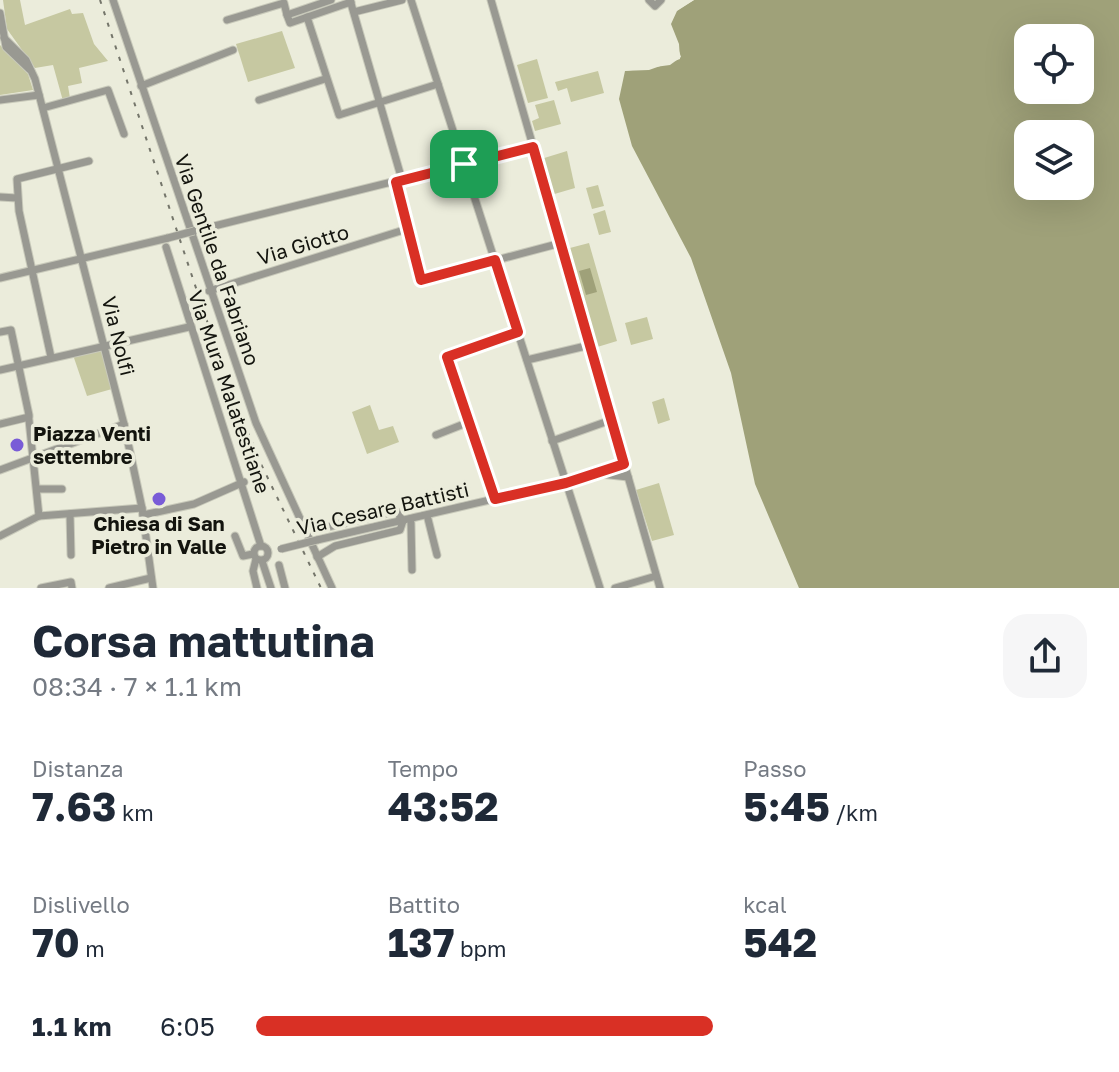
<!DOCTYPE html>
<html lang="it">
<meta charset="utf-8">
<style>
body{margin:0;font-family:"Golos Text",sans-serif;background:#f6f6f7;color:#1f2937;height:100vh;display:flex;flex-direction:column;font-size:30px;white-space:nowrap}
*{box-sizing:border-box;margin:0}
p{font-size:26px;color:#747a83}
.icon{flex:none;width:44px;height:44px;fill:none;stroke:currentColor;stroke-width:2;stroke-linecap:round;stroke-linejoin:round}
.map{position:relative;height:588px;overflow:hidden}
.drawer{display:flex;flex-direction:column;background:#fff;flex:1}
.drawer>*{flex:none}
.fabs{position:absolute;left:1014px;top:24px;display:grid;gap:16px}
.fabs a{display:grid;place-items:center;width:80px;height:80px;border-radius:16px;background:#fff;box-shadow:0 8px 32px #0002;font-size:40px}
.pin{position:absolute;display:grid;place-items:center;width:68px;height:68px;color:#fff;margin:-34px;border-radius:16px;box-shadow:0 4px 12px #0006}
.round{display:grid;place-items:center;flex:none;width:84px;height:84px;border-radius:24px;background:#f6f6f7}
.overview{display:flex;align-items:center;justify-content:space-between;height:136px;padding:0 32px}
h1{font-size:44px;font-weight:700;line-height:60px}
.stats{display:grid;grid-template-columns:repeat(3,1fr);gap:12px;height:136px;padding:8px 32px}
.stats div{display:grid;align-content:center}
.stats b{font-size:40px;font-weight:700}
.stats small{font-size:22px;font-weight:400}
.stats p{font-size:22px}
ul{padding:0 32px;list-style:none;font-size:26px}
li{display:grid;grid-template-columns:128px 96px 1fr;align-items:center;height:60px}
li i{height:20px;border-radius:10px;background:#d93025}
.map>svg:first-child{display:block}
.green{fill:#c6c8a1}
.water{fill:#9fa179;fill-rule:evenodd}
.pier{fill:#ebecdb}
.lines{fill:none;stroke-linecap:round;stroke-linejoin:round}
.minor-casing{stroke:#c8c9ba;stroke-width:9}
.minor{stroke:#999992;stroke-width:7}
.rail{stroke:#74756a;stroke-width:2;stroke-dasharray:4 8;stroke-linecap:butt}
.minor-bridge-casing{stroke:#c8c9ba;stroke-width:9;stroke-linecap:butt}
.minor-bridge{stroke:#999992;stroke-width:7}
.route-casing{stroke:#fff;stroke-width:16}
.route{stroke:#d93025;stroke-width:10}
.poi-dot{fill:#795cd7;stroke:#ebecdb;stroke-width:3}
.labels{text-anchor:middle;stroke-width:7;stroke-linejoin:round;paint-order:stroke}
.street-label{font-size:20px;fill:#13140e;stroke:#ebecdb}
.poi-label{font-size:20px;font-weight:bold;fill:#13140e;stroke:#ebecdb;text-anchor:start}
</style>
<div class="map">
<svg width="1119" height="588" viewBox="0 0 1119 588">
<rect width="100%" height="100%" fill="#ebecdb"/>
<g class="green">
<path d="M3,0H20L25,25L70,9L72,14L83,13L94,44L108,61L79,68L82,83L68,86L70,98L63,101L53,65L35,68L7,29Z"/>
<path d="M282,31L295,68L248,82L236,44Z"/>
<path d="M0,45L28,74L33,90L0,95Z"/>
<path d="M537,59L548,98L528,103L517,65Z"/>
<path d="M598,71L604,93L571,102L567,88L558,91L555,82Z"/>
<path d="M554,100L561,124L535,131L532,121L539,118L535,105Z"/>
<path d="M567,151L575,188L551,195L541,159Z"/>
<path d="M598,185L604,206L592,209L586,188Z"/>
<path d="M605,210L611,232L599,235L593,214Z"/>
<path d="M589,243L617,341L594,348L566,249Z"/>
<path d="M647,317L653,339L631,345L625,323Z"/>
<path d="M101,348L112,389L87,396L73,355Z"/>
<path d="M664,398L670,420L658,424L652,402Z"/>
<path d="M370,405L379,430L393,426L399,442L367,454L352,412Z"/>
<path d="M659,483L674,535L652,541L636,490Z"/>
</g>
<g class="water">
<path d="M694,0H1119V588H799L755,484L731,373L691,258L632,146L619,99L625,71L670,65L681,57L670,24L676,11ZM1028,38H1080V90H1028ZM1028,134H1080V186H1028Z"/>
<path d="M590,268L597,292L586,295L579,271Z"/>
</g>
<path class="pier" d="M686,0H694L677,11L671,24L679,44L680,59L649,70L621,71L624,67L648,66L677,56L667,23L673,8Z"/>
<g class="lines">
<g class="minor-casing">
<g id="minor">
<path d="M113,0L256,423L332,588"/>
<path d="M331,0L287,15L290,23L351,2"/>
<path d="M350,0L402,180"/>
<path d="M411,0L600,588"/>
<path d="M491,0L660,588"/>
<path d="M649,0L655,6L661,0"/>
<path d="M354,12L402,0"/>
<path d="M0,13L6,47L29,69"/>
<path d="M307,17L339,115L438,84"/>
<path d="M227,20L284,3L287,15"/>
<path d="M4,38L26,60L35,79L124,424L142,508L153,588"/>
<path d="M141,86L233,50"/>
<path d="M0,100L39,95"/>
<path d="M259,100L325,79"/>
<path d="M43,108L108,90L124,134"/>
<path d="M396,182L421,280L561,243"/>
<path d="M0,197L17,198"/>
<path d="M194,231L533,147"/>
<path d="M166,247L261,546"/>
<path d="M0,278L168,238"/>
<path d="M209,291L407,229"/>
<path d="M0,332L11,330L29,415"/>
<path d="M51,357L19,211L17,179L89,161"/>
<path d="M527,360L590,345"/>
<path d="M0,370L189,327"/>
<path d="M29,420L39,516"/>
<path d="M0,424L29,417"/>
<path d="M436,435L469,422"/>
<path d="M552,441L611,420"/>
<path d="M0,470L124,424"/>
<path d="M601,474L628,477"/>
<path d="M38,489H62"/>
<path d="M495,499L447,357L518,332"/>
<path d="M70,514L71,555"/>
<path d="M143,515L194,504L244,482"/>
<path d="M428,519L437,555"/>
<path d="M411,523L412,570"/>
<path d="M301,526L319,529L396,511L403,521"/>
<path d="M0,536L39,516L142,508"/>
<path d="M235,536L243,556L253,554"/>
<path d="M317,540L563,483L624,464"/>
<circle cx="261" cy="553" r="7"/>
<path d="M317,557L335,546L400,530L403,521"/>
<path d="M256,559L253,571L257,588"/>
<path d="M262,561L271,588"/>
<path d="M279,565L285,588"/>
<path d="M41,588L71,582L72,588"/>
<path d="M109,588L151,578"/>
<path d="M615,588L656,576"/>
</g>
</g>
<use href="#minor" class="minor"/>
<path class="rail" d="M100,0L227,381L261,464L321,588"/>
<g class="minor-bridge-casing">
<g id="minor-bridge">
<path d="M168,238L194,231"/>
<path d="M281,549L317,540"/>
</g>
</g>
<use href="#minor-bridge" class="minor-bridge"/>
</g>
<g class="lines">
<g class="route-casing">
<path id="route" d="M533,147L624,464L566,483L495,499L447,357L518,332L495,260L421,280L396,182Z"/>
</g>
<use href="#route" class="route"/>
</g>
<g class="poi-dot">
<circle cx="17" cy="445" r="8"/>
<circle cx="159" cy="499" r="8"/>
</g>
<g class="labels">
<g class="street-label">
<text transform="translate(303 245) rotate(-17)" y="7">Via Giotto</text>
<text transform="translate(217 260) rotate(71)" y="7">Via Gentile da Fabriano</text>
<text transform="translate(118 336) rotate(76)" y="7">Via Nolfi</text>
<text transform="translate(229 392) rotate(71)" y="7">Via Mura Malatestiane</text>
<text transform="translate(383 509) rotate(-13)" y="7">Via Cesare Battisti</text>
</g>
<g class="poi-label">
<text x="33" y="441">Piazza Venti<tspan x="33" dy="23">settembre</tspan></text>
<text x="159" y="531" text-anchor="middle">Chiesa di San<tspan x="159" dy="23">Pietro in Valle</tspan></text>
</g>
</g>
</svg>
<div class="fabs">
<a><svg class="icon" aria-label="locate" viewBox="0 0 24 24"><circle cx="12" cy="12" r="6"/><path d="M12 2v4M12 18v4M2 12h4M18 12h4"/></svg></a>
<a><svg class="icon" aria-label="layers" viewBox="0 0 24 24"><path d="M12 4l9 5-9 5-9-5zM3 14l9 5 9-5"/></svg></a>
</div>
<div class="pin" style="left:464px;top:164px;background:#1e9e55"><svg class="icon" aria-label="arrive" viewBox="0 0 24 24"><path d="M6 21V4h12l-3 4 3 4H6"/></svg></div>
</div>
<section class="drawer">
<div class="overview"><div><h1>Corsa mattutina</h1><p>08:34 · 7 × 1.1 km</p></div><a class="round"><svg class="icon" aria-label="share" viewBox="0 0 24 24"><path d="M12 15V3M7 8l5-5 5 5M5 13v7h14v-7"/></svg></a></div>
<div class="stats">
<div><p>Distanza</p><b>7.63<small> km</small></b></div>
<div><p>Tempo</p><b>43:52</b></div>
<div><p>Passo</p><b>5:45<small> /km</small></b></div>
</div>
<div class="stats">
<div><p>Dislivello</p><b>70<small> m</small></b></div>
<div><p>Battito</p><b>137<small> bpm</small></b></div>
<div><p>kcal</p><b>542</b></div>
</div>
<ul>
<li><b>1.1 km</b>6:05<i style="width:55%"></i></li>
</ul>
</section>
